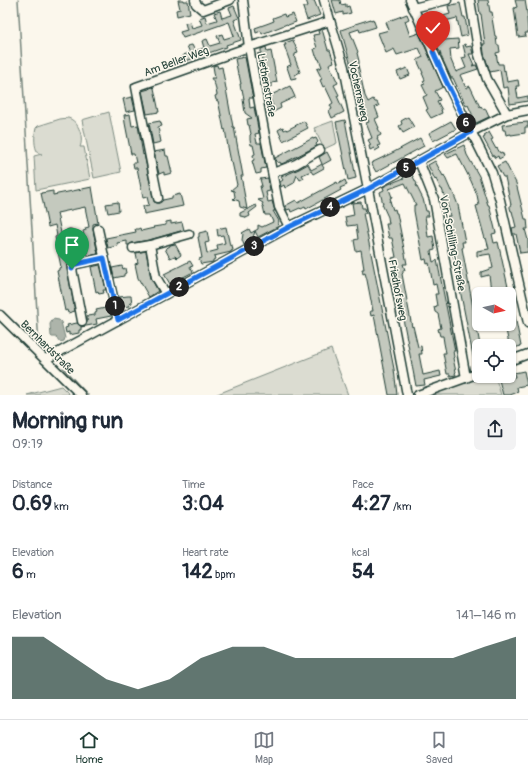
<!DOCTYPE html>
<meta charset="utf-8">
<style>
body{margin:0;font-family:Pangolin,sans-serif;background:#f2f2f3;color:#1f2937;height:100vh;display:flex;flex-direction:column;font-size:15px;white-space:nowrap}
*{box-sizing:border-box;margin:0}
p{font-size:13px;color:#747a83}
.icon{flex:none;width:22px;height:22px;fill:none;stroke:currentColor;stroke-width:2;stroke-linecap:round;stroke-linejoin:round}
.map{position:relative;height:395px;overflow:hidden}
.side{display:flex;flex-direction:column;background:#fff;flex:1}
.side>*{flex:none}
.needle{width:26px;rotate:98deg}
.tools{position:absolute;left:472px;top:287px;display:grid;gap:8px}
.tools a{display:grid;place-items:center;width:44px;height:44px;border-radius:6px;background:#fff;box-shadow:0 1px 3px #0004;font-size:20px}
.pin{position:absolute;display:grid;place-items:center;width:34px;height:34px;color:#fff;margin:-41px -17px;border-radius:50% 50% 50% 0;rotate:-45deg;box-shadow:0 0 4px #0007}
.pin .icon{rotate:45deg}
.km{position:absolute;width:20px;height:20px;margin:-10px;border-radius:50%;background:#222;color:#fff;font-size:11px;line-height:20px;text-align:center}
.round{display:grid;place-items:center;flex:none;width:42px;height:42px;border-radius:6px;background:#f2f2f3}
.summary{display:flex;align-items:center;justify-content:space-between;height:68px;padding:0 12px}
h1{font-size:22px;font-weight:800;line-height:30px}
.figures{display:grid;grid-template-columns:repeat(3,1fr);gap:6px;height:68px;padding:4px 12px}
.figures div{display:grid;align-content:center}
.figures b{font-size:20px;font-weight:800}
.figures small{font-size:11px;font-weight:400}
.figures p{font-size:11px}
.chart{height:112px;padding:8px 12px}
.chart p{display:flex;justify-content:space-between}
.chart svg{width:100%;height:72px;margin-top:4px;fill:#1f3d34;opacity:.7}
.menu{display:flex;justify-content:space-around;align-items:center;height:56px;border-top:1px solid #e0e1e3;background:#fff;font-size:11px;color:#747a83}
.menu a{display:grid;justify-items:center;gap:2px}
.menu .current{color:#1f3d34}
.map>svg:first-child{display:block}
.green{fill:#dbdcd1;stroke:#7d8c82}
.water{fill:#adb4aa;stroke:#74847b}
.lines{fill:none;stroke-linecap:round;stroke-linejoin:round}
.stream{stroke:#74847b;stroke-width:1.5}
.building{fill:#c4c9be;stroke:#1f3d34}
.minor-casing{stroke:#1f3d34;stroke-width:11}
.minor{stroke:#fbf7ec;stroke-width:8}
.route-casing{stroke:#fff;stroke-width:8}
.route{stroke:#1a73e8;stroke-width:5}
.labels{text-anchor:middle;stroke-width:3;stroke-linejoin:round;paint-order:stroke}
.street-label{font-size:11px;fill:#1f3d34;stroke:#fbf7ec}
</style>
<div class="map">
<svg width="528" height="395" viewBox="0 0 528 395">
<rect width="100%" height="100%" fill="#fbf7ec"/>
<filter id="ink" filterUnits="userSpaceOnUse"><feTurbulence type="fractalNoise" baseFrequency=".025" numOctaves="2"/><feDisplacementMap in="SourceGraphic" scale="8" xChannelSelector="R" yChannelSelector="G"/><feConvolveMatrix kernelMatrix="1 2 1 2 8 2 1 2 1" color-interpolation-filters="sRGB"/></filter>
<g filter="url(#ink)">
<g class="green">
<path d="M109,112L121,172L94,178L82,120Z"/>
<path d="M68,118C79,121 84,138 80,147H84L90,179L36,190L34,156L42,154L38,153C34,147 34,136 36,128L38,126L60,119Z"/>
<path d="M333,121L337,143L324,149L314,128Z"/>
<path d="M331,349L348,395H215Z"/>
<path d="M479,376H495L501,395H427Z"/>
<path d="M61,386L70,395H27Z"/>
</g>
<path class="water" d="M53,319L59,320L61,322L65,338L64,341L60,342L56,337H52L51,336L50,324Z"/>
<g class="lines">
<g class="stream">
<path d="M18,0L39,345"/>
<path d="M63,368L88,395"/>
</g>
</g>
<g class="building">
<path d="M178,0H184V1H188L190,13L177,16L176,10L180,9Z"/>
<path d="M306,0H314L320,15L307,20L303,8L308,6Z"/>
<path d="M332,0H340L341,5L346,4V7L349,6L351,13L343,15V12L336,14Z"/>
<path d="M478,0H488L490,12H492L493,18H492L495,36H496L497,45H499L500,52L496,53L498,64H503L504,71L505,70L507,82L518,80L519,86H516L518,98L528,96V101L510,104L508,87L503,88L500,70L490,72L484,54L483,44H485L481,14H480Z"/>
<path d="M515,0H525L528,18H527L528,33H525L526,36L518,37L514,8L517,7Z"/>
<path d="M460,3L463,17H465L468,35L461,37L457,18L445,21L443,16L450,14L448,6Z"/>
<path d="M234,6L239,18L234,20L241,40L226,45L227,47L223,48L183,62L181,58L184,57L183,55L190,53L187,46L192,45L195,51L204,48L202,41L207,39L210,46L220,43L217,36L222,34L224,39L234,36L229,22L183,38L180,32L187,30L185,23L190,22L192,28L202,25L199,18L205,16L207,23L217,20L214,13L220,11L222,18L232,15L229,8Z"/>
<path d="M284,14L285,17L293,14L296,22L288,25L287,24L262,34L261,31L256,33L255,28L269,23L274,21L273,18Z"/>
<path d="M407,14L409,19L405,21L410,36L419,33L443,87L435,91L440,100L437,101L442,110H441L442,113L431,118L426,110L428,109L423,97L427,95L422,85L425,84L423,81L425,80L422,73H423L417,60L423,57L419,48L397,55L394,49L386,53L378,33L389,30L386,22Z"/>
<path d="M371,19V20L373,19L376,27L360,32L359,29L350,32L358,52L357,53L359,61V64L358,65L365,96L368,102L373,99L375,102H377L379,106L375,107L379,117L375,119L379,128H378L381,135L377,137L378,139H377L380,145L378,146L380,148L375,151L374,148L370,150L369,146L371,145L368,140L372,138L366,123L369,122L361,105L359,106L357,100L354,80H353L351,73H353L341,30L355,25V24Z"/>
<path d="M433,21L440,35L442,34L444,40L458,39L459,48L450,49L451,60L456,72L466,68L462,58L466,57L463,45L465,44L466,47L471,46L473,54H469L474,65H472V66L476,65L478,69L460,75L466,88L470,86L480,107L481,106L483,109L485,108L489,117L476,123L468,105L466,106L453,78H451L441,56L440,51H439L427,24Z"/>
<path d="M322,29L328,50H330L334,62L329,64L338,83L334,85L339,95L337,96L344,112L332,118L329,111L332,109L330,105L333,103L325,86L323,87L320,80L322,79L317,69L322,67L319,59H318L317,56H316L314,49L317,48L313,35L319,34L318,31Z"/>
<path d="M293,40L298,53L295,54V56H294L300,72L295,75L296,78L291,79L287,67L288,66L291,65L284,45H286L285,43Z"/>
<path d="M266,47L267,52L271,51L277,82L272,83V86L267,87L266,83L265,82L266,80L262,61L263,57L257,54L261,53V49Z"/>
<path d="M245,57L253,98H249L250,108L254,107L259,133L255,134L257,143H261L266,168L261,169V173L256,174L252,161L254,160L253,155L255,154L253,145H251L250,140V135L251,134L249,125H248L247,119L252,118L245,113L243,99H244L242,89L241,90L240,84H241L239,74H238L235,59Z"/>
<path d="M217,65L218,68L222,67L233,127H234L243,176H241L242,181L247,209L240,207L239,201L233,199L235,197L234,191L231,190L237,185L232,162H231L228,147L225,129L224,130L219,105L218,101L216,100L215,96L217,95L215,85L211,78H215L213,66Z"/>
<path d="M407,68L410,75L400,79L397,72Z"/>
<path d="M290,86L295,97L280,104L281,108L273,112L271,107L273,106L269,97H270L269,96Z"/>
<path d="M153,87L154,88L159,112L147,114L142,91L149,89L150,88Z"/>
<path d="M132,97L135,110L126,112L123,99Z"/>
<path d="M130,114L132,126L138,125L143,155L144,154L154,202L157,203H159L163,200L172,198V196L180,194L183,206L144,214L143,206L149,205L147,197L143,198L137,168H134L133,163H136L134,154H131L125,123L124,115Z"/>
<path d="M408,117L414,127L403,133L399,126L402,124L401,121Z"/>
<path d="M345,120L356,178L348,180L336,122Z"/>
<path d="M160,121L162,126L158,127L161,142L153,144L149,123Z"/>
<path d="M304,121L308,128L283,141L278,130L283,127L284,130L286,129L287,130Z"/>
<path d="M451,121L456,129L433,141L429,133Z"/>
<path d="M528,122V127H525V133L511,135V134L506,135L505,130H503L502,125L516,123Z"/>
<path d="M489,132L493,139L491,140L496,149L497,148L500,153L502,152L504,156L499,159L498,156L495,158L494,156H493L483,138L485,137L484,135Z"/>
<path d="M313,138V139L316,138L318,142L316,144L317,146L284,163L281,164L280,162L278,163L275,158Z"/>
<path d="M420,138L424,146L376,172L371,163L388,155L394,152Z"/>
<path d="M464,145L467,155L479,176L488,205H489L496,233L492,234L494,243L498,242L508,287L491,291L489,275L481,277V272L493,268L490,254L477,256V251L489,249L486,238L485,239L476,206L479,205L477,195L471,181L457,154L448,158L445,154Z"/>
<path d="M165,150L166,156H168L172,173L164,175V172L159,174L154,152Z"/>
<path d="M327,152L331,160L322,165L324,168L313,174L311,171L302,175L304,178L300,180L297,175L294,183L285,188L284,185L281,187L280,182L283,180L281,177L299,169L308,164L311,170L315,168L322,164L319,157Z"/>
<path d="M435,161L443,176L444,175L451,191L452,190L458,205L465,242H462L463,248H462L480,345V346H479V365L475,366L453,254H454L447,216H450L449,210L442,189H441L436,179L435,180L428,165Z"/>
<path d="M505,162L516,183L525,219H527L528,229H525L528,240V252L520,253L516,234H513L512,228L516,227L512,211H511L510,208V205H511L505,177H503L497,166Z"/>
<path d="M411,173L417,184L416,185L423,199L426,211H428L429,216H425L427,229L428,237L433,236L435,250L431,251L433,262L437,260L438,265L455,351H453L454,357L453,358L456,372L455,373L456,375L450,376V374H447L443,353H446L444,343L443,336H440L438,329L441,328L438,314L435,312L434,307L437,306L435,294H438L436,284L433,285L429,263L427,264L426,259L423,260L414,211V205H416L405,183L389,189L392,197L390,198L391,201H390L393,210L395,209L396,213H397L407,264H403L405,270H403V273L402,274L412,327L413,326L418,347L421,346L422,354H419L423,375L440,371L441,376L424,380L425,385L416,386L400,303L398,304L393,280V277L396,276L392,258L396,257L392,238H389L386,224H389L388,217L382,204H383L380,192L384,190L383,187L389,184L404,178L403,177Z"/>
<path d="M268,178L270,191L266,192L268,202L272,201L275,211H273L279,221L278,223L279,226L258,237L255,231L252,241L244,245L242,240L243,234L242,233L249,229L251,233L258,229V225L262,227L273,222L270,215H265L263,206L262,205L263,203L258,200L263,199L260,186H262L260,179Z"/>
<path d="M345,180L347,185L340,188L341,190L306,209L305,207L301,209L300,208L291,212L290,209L287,210L285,206L296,200L298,203L337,182L338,184Z"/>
<path d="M92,187L98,223L93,224V230L98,254L88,256L83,231L86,230L85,228L89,227L85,207L57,213L61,233L62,235L65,234L70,260H67L68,263H66L75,311L68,313L67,310L65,311L57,271L59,270V268L61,267L55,237L57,236L55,225L48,227L41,193L53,191V195Z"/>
<path d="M118,202L119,211L108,213L106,204Z"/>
<path d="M361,202L362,208H365L366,213H363L394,369L397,395H389L374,315L371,316L370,311H373L367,280L365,273L363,274L362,269H364L361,250L356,251L355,246L354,240L358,239L356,225L347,226L345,217L354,215L352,203Z"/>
<path d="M256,205L257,207L249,213L250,216L246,218V217L240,216V213Z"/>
<path d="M171,221V224L182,222L184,230L149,240L132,243L129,245H127V241L117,243L118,246L108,248L106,238L136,232L135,229H138L140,228L141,231L154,228L153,227L166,225V222Z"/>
<path d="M226,227L230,246L232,245L233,250L231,251V252L214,256L215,259L213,260V262L201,264L199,259L202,258L198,237H199V233L207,231L209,242L205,243L207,253L218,250L217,245L225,243L223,235L218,236L217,229Z"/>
<path d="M175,244L181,255L177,258L175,256L170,258L165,249L170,246V245Z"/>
<path d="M146,251L151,278L158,291L149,297L138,278L135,264L138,263L136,253Z"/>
<path d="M190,261L193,266L190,267L193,272L170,284L164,274Z"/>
<path d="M100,265L106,290H103L104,293L99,294L98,291L96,292L91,267Z"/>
<path d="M122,266L123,269L125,268L126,273L124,274V276L114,278L112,268Z"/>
<path d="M128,296H131L132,303L129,304L130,306L121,307L119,297Z"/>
<path d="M509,296H511L521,346L510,349L506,330H507L506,324H509Z"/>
<path d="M110,307L111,316L96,319L97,324L81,327V330H79V333L69,335V332L66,333L65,328L68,327L67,325L77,323L80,326H83L86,325L87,322V316L95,315V313L97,312L96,310Z"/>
<path d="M524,371L527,385L517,387L518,392L510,395H503L499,380L515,377L514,373Z"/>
</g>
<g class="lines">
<g class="minor-casing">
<g id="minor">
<path d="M195,0L196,4L203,10L230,0"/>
<path d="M243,0L249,47L265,136L279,207L289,227"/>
<path d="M324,0L344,67L368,189L407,395"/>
<path d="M410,0L446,81L492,173L500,200L528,323"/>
<path d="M470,0L479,55L487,79L507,114"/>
<path d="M413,8L447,0"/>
<path d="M419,161L434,199L466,378"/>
<path d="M273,173L296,164L320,150"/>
<path d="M158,198L136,87L249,47L330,21"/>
<path d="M98,229L118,320"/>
<path d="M70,234L76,264L73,266L72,269L82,321"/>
<path d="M133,248L150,245"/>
<path d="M76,264L104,258"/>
<path d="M166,294L156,277L150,245L189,234"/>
<path d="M0,315L81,395"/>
<path d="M45,359L50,357L289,227L368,189L471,132L507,114L528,110"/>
<path d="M509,361L528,354"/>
<path d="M418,395L479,373"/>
</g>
</g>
<use href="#minor" class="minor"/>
</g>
</g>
<g class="lines" filter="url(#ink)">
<g class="route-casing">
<path id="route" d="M72,269L73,266L76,264L104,258L118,320L289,227L368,189L471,132L446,81L433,52"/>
</g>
<use href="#route" class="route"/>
</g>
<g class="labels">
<g class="street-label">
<text transform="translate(176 61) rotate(-20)" y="4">Am Beller Weg</text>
<text transform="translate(267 85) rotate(80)" y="4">Liethenstraße</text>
<text transform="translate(359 91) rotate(78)" y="4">Vochemsweg</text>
<text transform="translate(453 243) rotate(79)" y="4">Von-Schilling-Straße</text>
<text transform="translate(398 290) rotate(79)" y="4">Friedhofsweg</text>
<text transform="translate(48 347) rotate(45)" y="4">Bernhardstraße</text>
</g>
</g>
</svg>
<div class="tools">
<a><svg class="needle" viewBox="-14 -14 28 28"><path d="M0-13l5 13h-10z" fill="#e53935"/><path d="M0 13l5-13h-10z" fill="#747a83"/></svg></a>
<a><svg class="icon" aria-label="locate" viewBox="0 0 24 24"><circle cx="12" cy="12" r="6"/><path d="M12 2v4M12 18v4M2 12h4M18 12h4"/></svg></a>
</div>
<div class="pin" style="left:72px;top:269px;background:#1e9e55"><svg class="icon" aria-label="arrive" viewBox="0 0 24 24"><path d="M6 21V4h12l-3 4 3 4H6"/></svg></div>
<div class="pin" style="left:433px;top:52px;background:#d93025"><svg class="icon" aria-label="check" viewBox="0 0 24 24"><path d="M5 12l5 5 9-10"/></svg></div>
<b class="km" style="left:115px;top:306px">1</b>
<b class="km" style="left:179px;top:287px">2</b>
<b class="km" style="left:254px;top:246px">3</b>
<b class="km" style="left:330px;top:207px">4</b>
<b class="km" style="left:406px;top:168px">5</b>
<b class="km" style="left:466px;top:123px">6</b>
</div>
<section class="side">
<div class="summary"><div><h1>Morning run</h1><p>09:19</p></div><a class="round"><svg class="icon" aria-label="share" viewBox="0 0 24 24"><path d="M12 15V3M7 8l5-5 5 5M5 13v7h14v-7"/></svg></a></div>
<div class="figures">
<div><p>Distance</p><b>0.69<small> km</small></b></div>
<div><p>Time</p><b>3:04</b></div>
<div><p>Pace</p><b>4:27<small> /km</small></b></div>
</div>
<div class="figures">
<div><p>Elevation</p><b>6<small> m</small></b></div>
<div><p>Heart rate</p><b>142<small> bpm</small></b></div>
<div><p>kcal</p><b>54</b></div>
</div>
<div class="chart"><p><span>Elevation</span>141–146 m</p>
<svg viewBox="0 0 160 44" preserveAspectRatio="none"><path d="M0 44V6L10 6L20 19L30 32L40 38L50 32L60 19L70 12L80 12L90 19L100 19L110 19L120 19L130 19L140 19L150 12L160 6V44z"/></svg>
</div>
</section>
<nav class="menu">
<a class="current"><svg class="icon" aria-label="home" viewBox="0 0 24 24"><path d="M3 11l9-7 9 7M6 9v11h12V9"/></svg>Home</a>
<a><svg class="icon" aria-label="map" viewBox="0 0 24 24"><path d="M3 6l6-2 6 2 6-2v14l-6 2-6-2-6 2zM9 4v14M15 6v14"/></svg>Map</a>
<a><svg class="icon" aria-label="saved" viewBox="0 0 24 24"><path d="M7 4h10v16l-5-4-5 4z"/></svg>Saved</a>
</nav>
